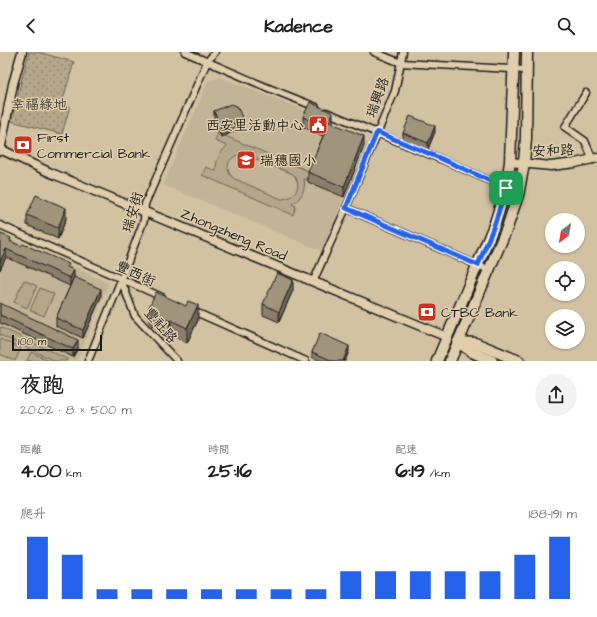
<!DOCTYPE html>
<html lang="zh-TW">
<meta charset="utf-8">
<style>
body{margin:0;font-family:"Architects Daughter","LXGW WenKai TC",sans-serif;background:#f2f2f2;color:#202124;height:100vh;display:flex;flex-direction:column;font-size:15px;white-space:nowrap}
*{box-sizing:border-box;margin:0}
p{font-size:13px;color:#757577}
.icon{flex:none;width:22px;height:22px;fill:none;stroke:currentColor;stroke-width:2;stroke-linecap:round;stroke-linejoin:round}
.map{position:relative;height:309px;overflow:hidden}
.sheet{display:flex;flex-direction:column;background:#fff;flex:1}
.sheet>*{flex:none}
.needle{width:26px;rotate:211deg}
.buttons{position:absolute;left:545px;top:161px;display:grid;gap:8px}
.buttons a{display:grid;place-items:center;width:40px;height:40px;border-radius:50%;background:#fff;box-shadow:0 1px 3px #0004;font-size:20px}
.scale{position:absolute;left:12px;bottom:10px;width:90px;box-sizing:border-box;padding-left:4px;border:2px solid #1c1c1c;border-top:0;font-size:11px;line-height:14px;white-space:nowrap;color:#1c1c1c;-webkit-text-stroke:3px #dfcdab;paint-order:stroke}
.pin{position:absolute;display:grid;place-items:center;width:34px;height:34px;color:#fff;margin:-17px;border-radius:8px;box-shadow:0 2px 6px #0006}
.round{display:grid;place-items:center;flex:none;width:42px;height:42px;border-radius:21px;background:#f2f2f2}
.headline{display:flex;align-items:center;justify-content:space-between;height:68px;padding:0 20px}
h1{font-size:22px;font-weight:700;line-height:30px}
.figures{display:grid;grid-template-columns:repeat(3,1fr);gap:6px;height:68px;padding:4px 20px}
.figures div{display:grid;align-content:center}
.figures b{font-size:20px;font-weight:700}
.figures small{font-size:11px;font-weight:400}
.figures p{font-size:11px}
.chart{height:112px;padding:8px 20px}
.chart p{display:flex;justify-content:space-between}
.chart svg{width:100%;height:72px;margin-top:4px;stroke:#2563eb;stroke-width:6}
header{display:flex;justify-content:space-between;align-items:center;height:52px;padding:0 20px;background:#fff;font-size:18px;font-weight:700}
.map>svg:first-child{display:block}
.built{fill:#c4b497}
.park{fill:url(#park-dots);stroke:#686254}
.pitch{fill:#b5a78c;stroke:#686254;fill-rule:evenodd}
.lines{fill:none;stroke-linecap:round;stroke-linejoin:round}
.minor-casing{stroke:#1c1c1c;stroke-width:9}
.tertiary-casing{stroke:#1c1c1c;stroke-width:11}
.primary-casing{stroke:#1c1c1c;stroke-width:13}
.minor{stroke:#dfcdab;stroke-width:6}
.tertiary{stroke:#dfcdab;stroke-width:8}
.primary{stroke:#dfcdab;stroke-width:10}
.wall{fill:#8a7f6c;stroke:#1c1c1c}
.shaded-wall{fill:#706858;stroke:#1c1c1c}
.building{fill:#a0947d;stroke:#1c1c1c}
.route-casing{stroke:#fff;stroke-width:8}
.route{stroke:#2563eb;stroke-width:5}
.labels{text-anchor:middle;stroke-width:3;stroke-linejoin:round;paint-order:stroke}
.street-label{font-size:14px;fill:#1c1c1c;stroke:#dfcdab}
.park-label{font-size:14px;fill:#423f38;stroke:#dfcdab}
.poi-label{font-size:14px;fill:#1c1c1c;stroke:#dfcdab;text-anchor:start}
</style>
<header><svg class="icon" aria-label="back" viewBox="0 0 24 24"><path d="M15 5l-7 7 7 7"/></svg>Kadence<svg class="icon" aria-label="search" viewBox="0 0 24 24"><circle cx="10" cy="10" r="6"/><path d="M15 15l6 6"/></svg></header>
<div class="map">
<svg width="597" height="309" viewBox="0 0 597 309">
<defs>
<pattern id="park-dots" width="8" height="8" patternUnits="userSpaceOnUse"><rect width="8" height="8" fill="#b5a78c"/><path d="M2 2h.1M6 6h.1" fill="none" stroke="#928772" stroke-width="1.8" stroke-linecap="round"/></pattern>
</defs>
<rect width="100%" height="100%" fill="#d3c2a2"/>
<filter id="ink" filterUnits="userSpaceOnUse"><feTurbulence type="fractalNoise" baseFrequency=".025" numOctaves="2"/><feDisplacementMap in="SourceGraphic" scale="8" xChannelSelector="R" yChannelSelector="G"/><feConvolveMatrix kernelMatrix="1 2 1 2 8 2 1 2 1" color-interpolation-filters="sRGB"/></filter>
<g filter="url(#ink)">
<g class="built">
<path d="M220,25L310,60L327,85L344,145L322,199L163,133L208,29Z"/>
<path d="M0,181L109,231L77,309H0Z"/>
</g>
<path class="park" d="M29,0H38L74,10L62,51L70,54L62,82L11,69Z"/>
<g class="pitch">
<path d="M218,81L311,120L307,128L304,127C306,137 302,146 292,152L296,154L293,163L202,123L206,115L216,119C216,109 219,101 227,94L215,89ZM243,102L293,122C303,133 296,147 281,147L233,126C223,116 229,103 243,102Z"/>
<path d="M24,228L37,234L27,256L14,250Z"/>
<path d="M40,236L54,242L44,264L30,258Z"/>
<path d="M0,275L67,307V309H55L0,283Z"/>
<path d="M0,287L21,296L15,309L0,302Z"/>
<path d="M31,300L50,309H27Z"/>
</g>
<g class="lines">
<g class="minor-casing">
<g id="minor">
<path d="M185,0L266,35L316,55"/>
<path d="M374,0L401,11L527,18"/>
<path d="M586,41L565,75L585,89L593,108"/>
<path d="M326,60L441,107L506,136L519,139"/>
<path d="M346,156L489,218"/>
<path d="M0,173L162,245"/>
<path d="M121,228L135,264L177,309"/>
<path d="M313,230L346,156L395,39L403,0"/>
<path d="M191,258L306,309"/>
<path d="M88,309L121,228L144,168L145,152L207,10L215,0"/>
</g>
</g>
<g class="tertiary-casing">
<g id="tertiary">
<path d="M0,97L51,121L447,285"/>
<path d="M0,99L13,32L22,0"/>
<path d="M510,110L551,114L575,111L597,106"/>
</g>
</g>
<g class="primary-casing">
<g id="primary">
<path d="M458,290L475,291L519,309"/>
<path d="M459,291L472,300L492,309"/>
<path d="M437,309L495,171L506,136L510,110L514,0"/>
<path d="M450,309L507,176L518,143L524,112L526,86L527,0"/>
</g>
</g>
<use href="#minor" class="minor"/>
<use href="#tertiary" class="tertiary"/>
<use href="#primary" class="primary"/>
</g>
<g class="wall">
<path d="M214,59L243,76L221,85L214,67Z"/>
<path d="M303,65L333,71L364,94L344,145L308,130V120L323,84L303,75Z"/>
<path d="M435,80L428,97L403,87V81Z"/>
<path d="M27,163L66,167L58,187L27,173Z"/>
<path d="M0,185L69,216L74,225L101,245L83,286L56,274V266L70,234L6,205L0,218Z"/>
<path d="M293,238L279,270L263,263V252Z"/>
<path d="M0,251L78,296L73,305L0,271Z"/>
<path d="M149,255L198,268L187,291L171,283L170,284L163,281V278L151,273L149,270Z"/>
<path d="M349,299L345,309H320L312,305V300Z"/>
</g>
<g class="shaded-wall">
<path d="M333,61V71L329,80V70Z"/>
<path d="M243,68V76L221,85V76Z"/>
<path d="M435,74V80L428,97V91Z"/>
<path d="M364,84V94L344,145V135Z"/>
<path d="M66,156V167L58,187V176Z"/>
<path d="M6,197V205L0,218V210Z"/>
<path d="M74,218V226L70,234V226Z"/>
<path d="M293,228V238L279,270V260Z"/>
<path d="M101,237V245L83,286V278Z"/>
<path d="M198,253V268L187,291V276Z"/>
<path d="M171,268V283L170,284V269Z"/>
<path d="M78,288V296L73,305V297Z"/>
<path d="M349,294V299L345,309H343Z"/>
</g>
<g class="building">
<path d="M310,50L333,61L329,70L364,84L344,135L308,120L327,75L303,65Z"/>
<path d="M231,52L237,54L243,68L221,76L214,59Z"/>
<path d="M410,64L435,74L428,91L403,81Z"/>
<path d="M36,143L66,156L58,176L27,163Z"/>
<path d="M1,182L11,186L10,189L21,194L23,192L69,212L67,215L74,218L70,226L6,197L0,210V185Z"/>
<path d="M277,221L293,228L279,260L263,252Z"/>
<path d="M74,225L101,237L83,278L56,266Z"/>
<path d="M156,240L186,254L188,249L198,253L187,276L171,268L170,269L163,266L164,264L151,258L149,255Z"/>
<path d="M0,251L78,288L73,297L0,263Z"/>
<path d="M320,281L349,294L343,309H333L312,300Z"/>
</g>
</g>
<g class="lines" filter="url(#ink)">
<g class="route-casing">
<path id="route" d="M377,80L442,107L506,136L495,171L478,213L346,156Z"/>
</g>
<use href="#route" class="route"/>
</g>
<defs>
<g id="civic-square" transform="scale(1)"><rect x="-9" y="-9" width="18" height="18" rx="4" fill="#c8321e" stroke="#dfcdab"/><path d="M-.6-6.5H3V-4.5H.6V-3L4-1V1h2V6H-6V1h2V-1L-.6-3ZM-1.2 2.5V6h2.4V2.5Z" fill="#fff"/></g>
<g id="bank-square" transform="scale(1)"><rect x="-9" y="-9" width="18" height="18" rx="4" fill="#c8321e" stroke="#dfcdab"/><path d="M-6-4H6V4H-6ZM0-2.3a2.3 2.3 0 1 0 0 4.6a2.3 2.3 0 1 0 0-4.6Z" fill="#fff"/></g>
<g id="school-square" transform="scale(1)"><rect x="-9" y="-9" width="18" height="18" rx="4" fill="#c8321e" stroke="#dfcdab"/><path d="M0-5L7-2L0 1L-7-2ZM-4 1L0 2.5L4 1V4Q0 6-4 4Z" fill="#fff"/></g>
</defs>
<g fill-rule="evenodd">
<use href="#civic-square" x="318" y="73"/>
<use href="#bank-square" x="23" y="93"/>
<use href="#school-square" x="246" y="108"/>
<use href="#bank-square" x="427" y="260"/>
</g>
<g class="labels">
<g class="street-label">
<text transform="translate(377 45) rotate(-70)" y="5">瑞興路</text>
<text transform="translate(553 98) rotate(-2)" y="5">安和路</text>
<text transform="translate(132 160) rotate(-74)" y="5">瑞安街</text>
<text transform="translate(234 182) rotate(23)" y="5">Zhongzheng Road</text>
<text transform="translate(136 221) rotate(24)" y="5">豐西街</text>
<text transform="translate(161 273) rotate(49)" y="5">豐社路</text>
</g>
<g class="park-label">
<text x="39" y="57">幸福綠地</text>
</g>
<g class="poi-label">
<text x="304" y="78" text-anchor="end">西安里活動中心</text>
<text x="37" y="90">First<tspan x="37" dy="16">Commercial Bank</tspan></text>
<text x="260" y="113">瑞穗國小</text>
<text x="441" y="265">CTBC Bank</text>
</g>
</g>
</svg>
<div class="buttons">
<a><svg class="needle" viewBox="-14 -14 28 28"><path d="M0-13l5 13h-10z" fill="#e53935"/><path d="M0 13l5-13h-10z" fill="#757577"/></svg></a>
<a><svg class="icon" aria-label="locate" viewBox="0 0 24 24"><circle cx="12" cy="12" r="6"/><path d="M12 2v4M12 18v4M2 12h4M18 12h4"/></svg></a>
<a><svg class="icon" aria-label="layers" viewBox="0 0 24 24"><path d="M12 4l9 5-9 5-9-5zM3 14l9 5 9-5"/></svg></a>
</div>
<div class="scale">100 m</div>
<div class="pin" style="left:506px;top:136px;background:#1e9e55"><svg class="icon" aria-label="arrive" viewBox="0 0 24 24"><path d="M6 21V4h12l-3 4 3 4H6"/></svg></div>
</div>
<section class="sheet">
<div class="headline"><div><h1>夜跑</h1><p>20:02 · 8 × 500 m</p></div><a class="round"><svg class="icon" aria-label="share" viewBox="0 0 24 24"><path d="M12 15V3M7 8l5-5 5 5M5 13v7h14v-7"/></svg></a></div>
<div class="figures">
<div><p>距離</p><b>4.00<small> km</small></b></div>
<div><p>時間</p><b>25:16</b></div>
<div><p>配速</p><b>6:19<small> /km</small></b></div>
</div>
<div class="chart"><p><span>爬升</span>188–191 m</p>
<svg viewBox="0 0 160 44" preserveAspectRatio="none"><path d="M5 44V6M15 44V17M25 44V38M35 44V38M45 44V38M55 44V38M65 44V38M75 44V38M85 44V38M95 44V27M105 44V27M115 44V27M125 44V27M135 44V27M145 44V17M155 44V6"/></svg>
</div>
</section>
